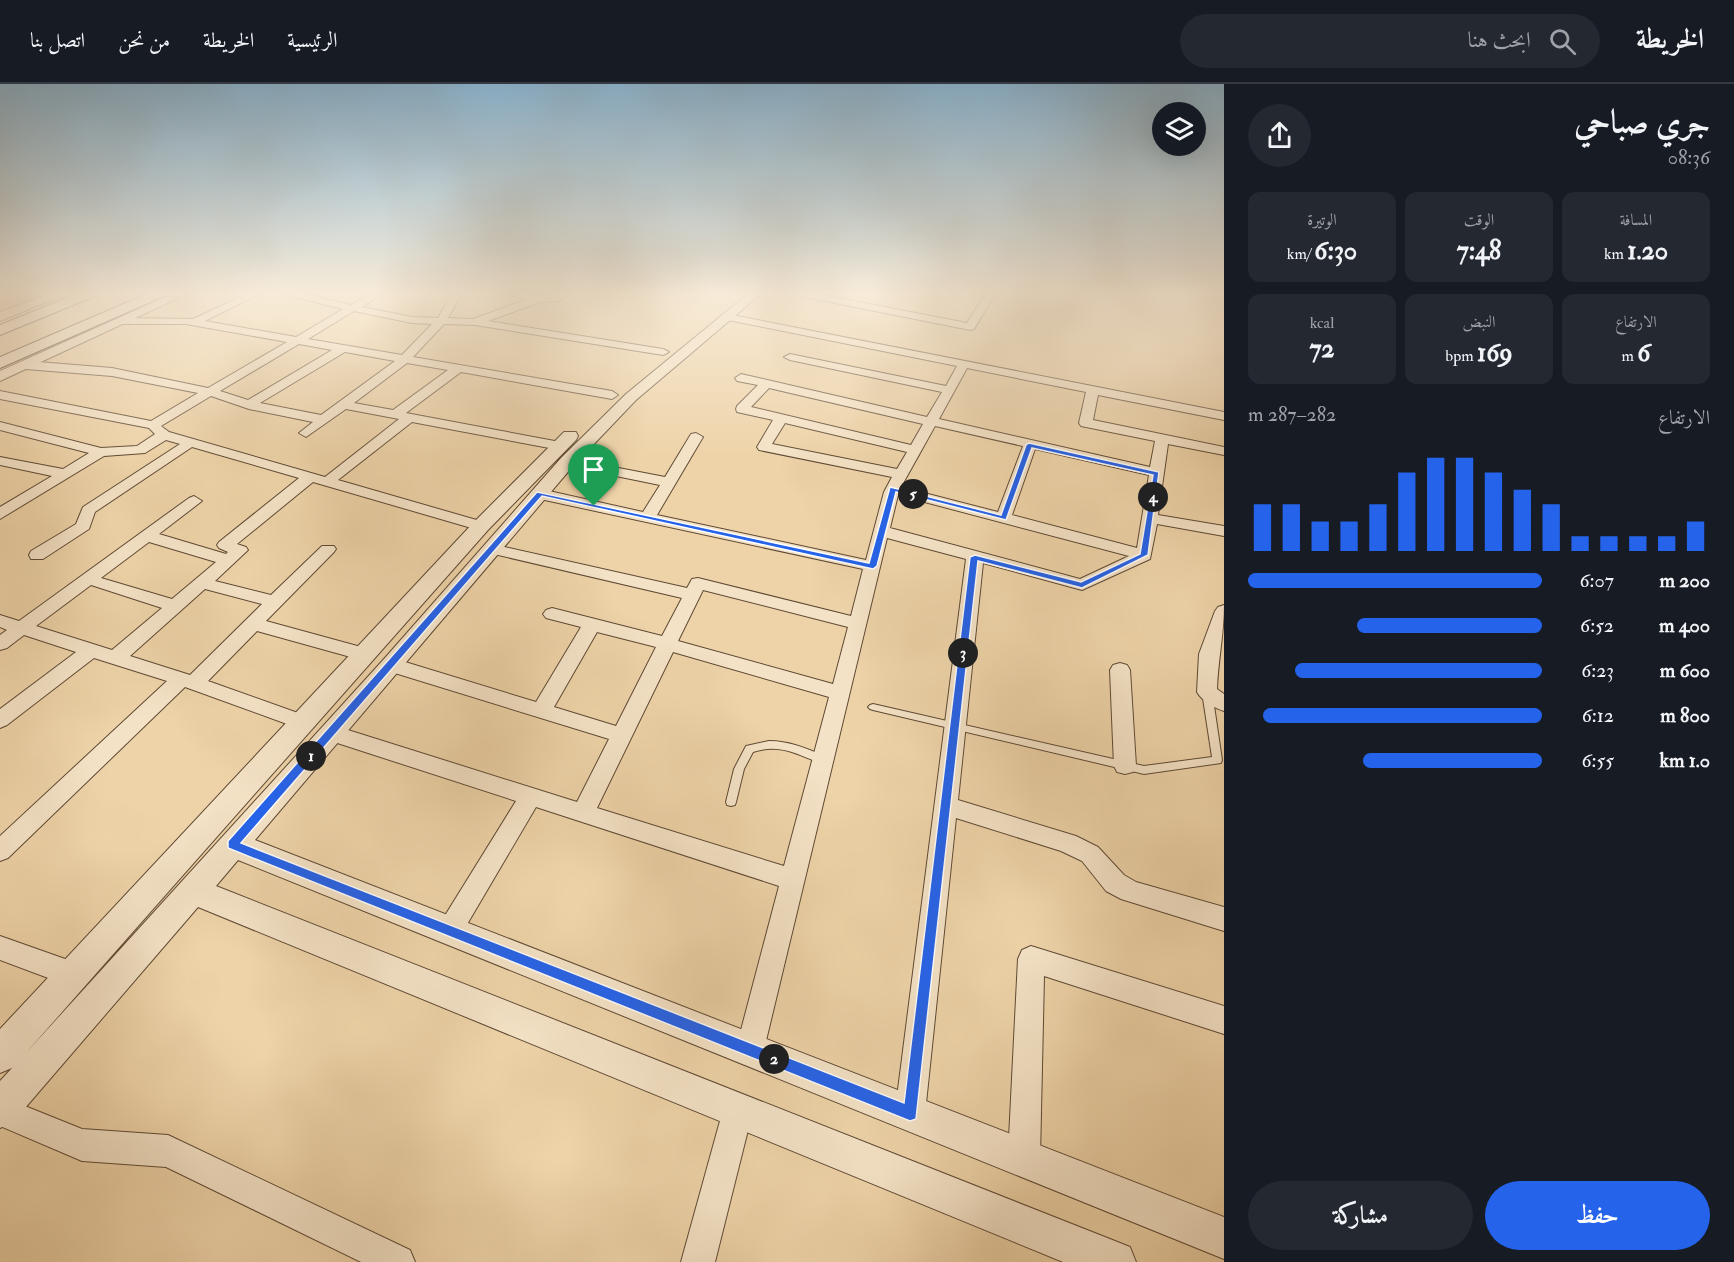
<!DOCTYPE html>
<html lang="ar">
<meta charset="utf-8">
<style>
body{margin:0;font-family:"IM FELL Double Pica",Amiri,serif;background:#242831;color:#f1f3f6;direction:rtl;height:100vh;display:flex;flex-direction:column;font-size:22px;white-space:nowrap}
*{box-sizing:border-box;margin:0}
p{font-size:20px;color:#9ea1a6}
.icon{flex:none;width:33px;height:33px;fill:none;stroke:currentColor;stroke-width:2;stroke-linecap:round;stroke-linejoin:round}
.map{position:relative;flex:1;overflow:hidden;direction:ltr}
.sheet{display:flex;flex-direction:column;background:#171b24;width:510px}
.sheet>*{flex:none}
.controls{position:absolute;left:1152px;top:18px;display:grid;gap:12px}
.controls a{display:grid;place-items:center;width:54px;height:54px;border-radius:50%;background:#171b24;box-shadow:0 6px 24px #0002;font-size:30px}
.pin{position:absolute;display:grid;place-items:center;width:51px;height:51px;color:#fff;margin:-62px -26px;border-radius:50% 50% 50% 0;rotate:-45deg;box-shadow:0 0 6px #0007}
.pin .icon{rotate:45deg}
.km{position:absolute;width:30px;height:30px;margin:-15px;border-radius:50%;background:#222;color:#fff;font-size:16px;line-height:30px;text-align:center}
.round{display:grid;place-items:center;flex:none;width:63px;height:63px;border-radius:32px;background:#242831}
.headline{display:flex;align-items:center;justify-content:space-between;height:102px;padding:0 24px}
h1{font-size:33px;font-weight:700;line-height:45px}
.stats{display:grid;grid-template-columns:repeat(3,1fr);gap:9px;height:102px;padding:6px 24px}
.stats div{display:grid;align-content:center;border-radius:12px;background:#242831;text-align:center}
.stats b{font-size:26px;font-weight:700}
.stats small{font-size:16px;font-weight:400}
.stats p{font-size:16px}
.chart{height:168px;padding:12px 24px}
.chart p{display:flex;justify-content:space-between}
.chart svg{width:100%;height:108px;margin-top:6px;stroke:#2563eb;stroke-width:6}
.action{display:flex;gap:12px;margin-top:auto;padding:12px 24px}
.action a{flex:1;height:69px;border-radius:36px;background:#2563eb;color:#fff;font-size:24px;font-weight:700;line-height:69px;text-align:center}
.action a+a{background:#242831;color:#f1f3f6}
ul{padding:0 24px;list-style:none;font-size:20px}
li{display:grid;grid-template-columns:96px 72px 1fr;align-items:center;height:45px}
li i{height:15px;border-radius:8px;background:#2563eb}
header{display:flex;align-items:center;gap:36px;box-sizing:border-box;height:84px;padding:0 30px;background:#171b24;border-bottom:2px solid #363941}
header strong{font-size:28px}
nav{display:flex;gap:33px;margin-inline-start:auto;font-size:21px}
.search{width:420px;height:54px;background:#242831;display:flex;align-items:center;gap:15px;box-sizing:border-box;padding:0 21px;border-radius:33px;color:#9ea1a6;font-size:22px}
main{display:flex;flex:1;min-height:0}
.map>svg:first-child{display:block}
.lines{fill:none;stroke-linecap:round;stroke-linejoin:round}
.service-casing{stroke:#5e4934;stroke-width:2}
.minor-casing{stroke:#5e4934;stroke-width:2}
.tertiary-casing{stroke:#5e4934;stroke-width:2}
.secondary-casing{stroke:#2e1b0d;stroke-width:2}
.service{fill:#f4e2c6;fill-rule:evenodd}
.minor{fill:#f4e2c6;fill-rule:evenodd}
.tertiary{fill:#f4e2c6;fill-rule:evenodd}
.secondary{fill:#f4e2c6;fill-rule:evenodd}
.route{fill:#2563eb;stroke:#fff;stroke-width:1.5;fill-rule:evenodd}
</style>
<header>
<strong>الخريطة</strong>
<div class="search"><svg class="icon" aria-label="search" viewBox="0 0 24 24"><circle cx="10" cy="10" r="6"/><path d="M15 15l6 6"/></svg>ابحث هنا</div>
<nav><a>الرئيسية</a><a>الخريطة</a><a>من نحن</a><a>اتصل بنا</a></nav>
</header>
<main>
<section class="sheet">
<div class="headline"><div><h1>جري صباحي</h1><p>08:36</p></div><a class="round"><svg class="icon" aria-label="share" viewBox="0 0 24 24"><path d="M12 15V3M7 8l5-5 5 5M5 13v7h14v-7"/></svg></a></div>
<div class="stats">
<div><p>المسافة</p><b>1.20<small> km</small></b></div>
<div><p>الوقت</p><b>7:48</b></div>
<div><p>الوتيرة</p><b>6:30<small> /km</small></b></div>
</div>
<div class="stats">
<div><p>الارتفاع</p><b>6<small> m</small></b></div>
<div><p>النبض</p><b>169<small> bpm</small></b></div>
<div><p>kcal</p><b>72</b></div>
</div>
<div class="chart"><p><span>الارتفاع</span>282–287 m</p>
<svg viewBox="0 0 160 44" preserveAspectRatio="none"><path d="M5 44V25M15 44V25M25 44V32M35 44V32M45 44V25M55 44V12M65 44V6M75 44V6M85 44V12M95 44V19M105 44V25M115 44V38M125 44V38M135 44V38M145 44V38M155 44V32"/></svg>
</div>
<ul>
<li><b>200 m</b>6:07<i style="width:100%"></i></li>
<li><b>400 m</b>6:52<i style="width:63%"></i></li>
<li><b>600 m</b>6:23<i style="width:84%"></i></li>
<li><b>800 m</b>6:12<i style="width:95%"></i></li>
<li><b>1.0 km</b>6:55<i style="width:61%"></i></li>
</ul>
<div class="action"><a>حفظ</a><a>مشاركة</a></div>
</section>
<div class="map">
<svg width="1224" height="1178" viewBox="0 0 1224 1178">
<rect width="100%" height="100%" fill="#eed3a8"/>
<filter id="stains"><feTurbulence type="fractalNoise" baseFrequency=".00333" numOctaves="4"/><feColorMatrix values="0 0 0 0 .2 0 0 0 0 .09 0 0 0 0 .02 0 0 0 .5 -.17"/></filter>
<radialGradient id="worn" r=".72"><stop offset=".6" stop-color="#630" stop-opacity="0"/><stop offset="1" stop-color="#630" stop-opacity=".3"/></radialGradient>
<g class="lines">
<g class="service-casing">
<g id="service">
<path d="M1207,605L1212,608L1222,676L1221,679L1144,690L873,626L870,625L868,623L870,621L873,620L1144,682L1212,673L1202,608Z"/>
<path d="M769,657C790,657 808,665 827,673L828,676L827,679L823,680C797,671 782,659 753,668L744,685L736,718L735,721L731,722L727,721L726,718L734,685L746,662Z"/>
</g>
</g>
<g class="minor-casing">
<g id="minor">
<path d="M249,209H261L205,237L296,253L343,225L287,211L286,209H301L351,221L372,209H383L362,223L412,233L438,234L452,209H462L448,234L473,235L528,215L511,211L510,209L539,212L568,209L560,217L540,218L488,237L663,265L669,268L663,271L475,241L444,240L413,273L612,307L618,311L612,315L461,288L406,329L560,358L565,359L567,362L565,365L560,366L412,338L338,396L487,439L489,442L487,445H475L313,398L237,460L246,463L248,466L215,497L271,511L322,462H334L336,465L334,468L266,537L372,566L375,571L372,576L365,577L257,547L208,597L312,634L315,639L312,644L305,647L298,644L185,603L8,774L0,777V752L167,597L94,574L7,641L0,644V625L76,568L24,551L7,564L0,566V551L7,546L0,543V531L19,537L189,414L194,412L202,417L159,450L226,470L228,468L219,464L217,461L219,458L299,394L192,363L95,428L89,445L43,475H31L29,471L31,467L76,440L83,423L180,360L166,356L145,369L104,372L0,435V423L52,392L0,381V373L63,385L89,369L0,346V338L101,364L137,362L155,350L149,344L0,315V307L151,337L198,309L112,292L26,285L20,281L26,277L112,284L208,304L287,258L186,240H122L117,237L122,234L193,235ZM354,227L412,239L432,240L402,271L308,255ZM299,260L332,266L248,316L220,307ZM345,268L395,277L321,331L260,319ZM407,279L448,286L393,326L354,319ZM211,312L249,325L313,338L299,349L306,353L346,325L399,335L325,393L169,348L161,342ZM149,458L216,478L172,515L101,494ZM91,501L162,524L112,566L36,542ZM205,505L262,520L190,591L130,572Z"/>
<path d="M795,209H813L967,239L986,209H996L974,245L970,246L800,212Z"/>
<path d="M727,230L1224,328V336L1098,311L1093,336L1224,363V371L1168,360L1158,431L1224,442V452L1157,440L1150,475L1082,506L983,479L958,716L1076,752L1098,763L1124,791L1136,798L1224,823V847L1121,815L1106,807L1082,777L1061,767L956,734L925,1029L921,1040L910,1044L899,1040L895,1029L966,475L887,454L764,965L760,975L750,979L740,975L736,965L779,802L536,723L459,854L450,858L441,854L437,846L441,838L516,717L325,655L321,649L325,643L332,641L577,718L609,655L385,586L382,581L385,576L392,574L536,618L581,543L546,534L543,530L546,526L552,524L662,552L682,514L485,468L483,465L491,460L687,504L692,495L698,494L851,532L863,485L540,415L532,410L540,405L643,428L660,401L567,382L560,378L567,374L665,393L691,350L696,349L703,353L657,431L866,476L884,408L892,393L759,366L757,363L773,336L737,328L736,325L737,322L758,301L737,297L735,294L741,290L927,333L942,308L790,276L784,273L790,270L946,302L957,282L723,235V231ZM967,284L1086,308L1079,339L1081,342L1155,357L1150,383L939,335ZM769,304L923,340L911,361L751,323ZM785,339L907,368L897,385L772,360ZM935,342L1023,362L998,428L901,403ZM1035,365L1149,391L1137,464L1012,431ZM898,411L1129,472L1080,495L890,444ZM703,506L848,543L833,600L678,557ZM597,548L656,563L616,642L554,623ZM673,568L829,613L784,782L597,724Z"/>
<path d="M1224,521C1224,550 1218,576 1217,605L1224,610V627C1214,624 1202,617 1197,608L1199,570L1215,527L1218,523Z"/>
<path d="M1120,579L1127,581L1130,586L1136,682L1133,688L1125,690L1117,688L1114,682L1110,586L1113,581Z"/>
<path d="M0,852L85,882L89,891L85,900L75,904L0,876Z"/>
<path d="M1031,862L1224,922V950L1044,892L1040,1074L1035,1085L1024,1090L1013,1085L1008,1074L1018,875L1022,866Z"/>
<path d="M738,1011L749,1015L753,1026L715,1178H681L723,1026L727,1015Z"/>
<path d="M0,1012L82,1045L168,1051L410,1166L415,1178H361L166,1083L82,1077L0,1042Z"/>
</g>
</g>
<g class="tertiary-casing">
<g id="tertiary">
<path d="M52,209H68L0,237V228Z"/>
<path d="M174,209H189L0,297V287Z"/>
<path d="M749,209H762L636,316L573,382L255,756L1224,1133V1175L238,776L216,802L1115,1157L1130,1163L1136,1178H1063L198,823L13,1038L0,1044V997L12,984L0,989V945L474,438L564,348H576L578,352L576,356L488,446L25,970L384,575L561,374L626,310Z"/>
</g>
</g>
<g class="secondary-casing">
<g id="secondary">
<path d="M79,209H97L95,212L0,251V241Z"/>
<path d="M149,209H166L164,212L0,284V273Z"/>
</g>
</g>
<use href="#service" class="service"/>
<use href="#minor" class="minor"/>
<use href="#tertiary" class="tertiary"/>
<use href="#secondary" class="secondary"/>
</g>
<linearGradient id="sky" x2="0" y2="1"><stop stop-color="#8ab5d2"/><stop offset="0.56" stop-color="#f7ebd8"/><stop offset="1" stop-color="#f7ebd8" stop-opacity="0"/></linearGradient>
<rect width="1224" height="373" fill="url(#sky)"/>
<path class="route" d="M1029,359L1159,388L1148,471L1082,504L978,477L916,1035L910,1037L228,764V757L537,408L869,479L890,403L1001,431L1026,361ZM1032,364L1153,391L1140,470L1081,498L975,471L970,473L904,1019L241,759L542,412L873,485L877,482L896,408L1006,436Z"/>
<rect width="100%" height="100%" filter="url(#stains)"/>
<rect width="100%" height="100%" fill="url(#worn)"/>
</svg>
<div class="controls">
<a><svg class="icon" aria-label="layers" viewBox="0 0 24 24"><path d="M12 4l9 5-9 5-9-5zM3 14l9 5 9-5"/></svg></a>
</div>
<div class="pin" style="left:594px;top:422px;background:#1e9e55"><svg class="icon" aria-label="arrive" viewBox="0 0 24 24"><path d="M6 21V4h12l-3 4 3 4H6"/></svg></div>
<b class="km" style="left:311px;top:672px">1</b>
<b class="km" style="left:774px;top:975px">2</b>
<b class="km" style="left:963px;top:569px">3</b>
<b class="km" style="left:1153px;top:413px">4</b>
<b class="km" style="left:913px;top:410px">5</b>
</div>
</main>
